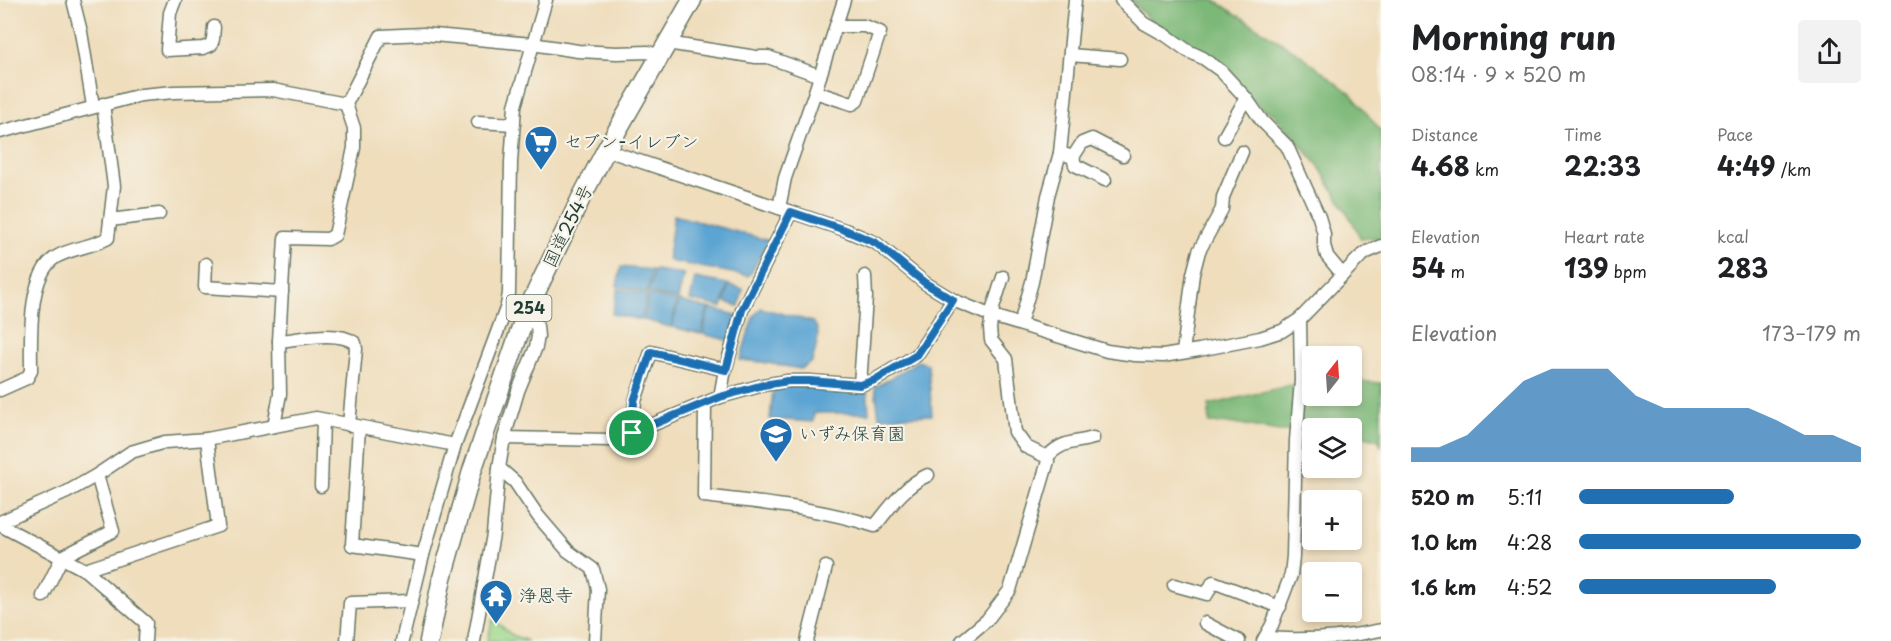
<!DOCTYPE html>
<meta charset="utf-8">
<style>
body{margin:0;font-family:"Playpen Sans","Klee One",sans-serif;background:#f2f2f2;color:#202124;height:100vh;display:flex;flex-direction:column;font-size:22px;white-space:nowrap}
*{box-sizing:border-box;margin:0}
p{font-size:20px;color:#757577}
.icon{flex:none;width:33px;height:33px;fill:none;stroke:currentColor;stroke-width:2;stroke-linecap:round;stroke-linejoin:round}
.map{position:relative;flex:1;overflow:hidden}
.side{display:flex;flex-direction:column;background:#fff;width:510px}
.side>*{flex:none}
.needle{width:39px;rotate:17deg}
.buttons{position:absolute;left:1302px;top:346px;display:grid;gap:12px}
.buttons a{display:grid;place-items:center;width:60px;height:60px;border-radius:6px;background:#fff;box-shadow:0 3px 9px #0003;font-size:30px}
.pin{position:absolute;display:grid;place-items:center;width:51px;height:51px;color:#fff;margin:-26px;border:3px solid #fff;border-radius:50%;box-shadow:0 2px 6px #0007}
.round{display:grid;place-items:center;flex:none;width:63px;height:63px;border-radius:6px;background:#f2f2f2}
.head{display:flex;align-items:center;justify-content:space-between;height:102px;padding:0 30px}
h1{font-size:33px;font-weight:700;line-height:45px}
.stats{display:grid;grid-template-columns:repeat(3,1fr);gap:9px;height:102px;padding:6px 30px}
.stats div{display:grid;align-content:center}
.stats b{font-size:26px;font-weight:700}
.stats small{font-size:16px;font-weight:400}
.stats p{font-size:16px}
.chart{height:168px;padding:12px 30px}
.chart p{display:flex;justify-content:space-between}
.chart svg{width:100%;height:108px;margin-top:6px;fill:#1f6fb2;opacity:.7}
ul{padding:0 30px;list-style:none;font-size:20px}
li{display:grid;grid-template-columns:96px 72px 1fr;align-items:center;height:45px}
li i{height:15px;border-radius:8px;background:#1f6fb2}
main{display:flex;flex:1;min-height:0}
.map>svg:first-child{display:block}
.green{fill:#9bd78b;stroke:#5d8a60;stroke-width:1.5}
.forest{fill:#7cb877;stroke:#4e7a56;stroke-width:1.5}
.water{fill:#5ca4d3;stroke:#3e7084;stroke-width:1.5}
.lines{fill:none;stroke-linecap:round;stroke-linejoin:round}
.minor-casing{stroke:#687563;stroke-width:15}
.highway-casing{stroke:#687563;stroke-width:21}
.minor{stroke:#fff;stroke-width:12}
.highway{stroke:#fff;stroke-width:18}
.route-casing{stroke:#fff;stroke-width:12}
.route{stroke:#1f6fb2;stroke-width:8}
.labels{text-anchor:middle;stroke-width:4.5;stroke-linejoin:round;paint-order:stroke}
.shield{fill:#f7f3e8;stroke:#60746a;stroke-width:1.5}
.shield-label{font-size:16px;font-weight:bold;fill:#1f3d34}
.poi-label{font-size:18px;fill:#1f3d34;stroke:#f7f3e8;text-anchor:start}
.street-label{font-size:18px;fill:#1f3d34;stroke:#f7f3e8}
</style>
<main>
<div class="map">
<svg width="1381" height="641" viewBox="0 0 1381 641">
<rect width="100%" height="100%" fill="#f7f3e8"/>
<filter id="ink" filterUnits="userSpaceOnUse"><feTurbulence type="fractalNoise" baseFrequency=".0167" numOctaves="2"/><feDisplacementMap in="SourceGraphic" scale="12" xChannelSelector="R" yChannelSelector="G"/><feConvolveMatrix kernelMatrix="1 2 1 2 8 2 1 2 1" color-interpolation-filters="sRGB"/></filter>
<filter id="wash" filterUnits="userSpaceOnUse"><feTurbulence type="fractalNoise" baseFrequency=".008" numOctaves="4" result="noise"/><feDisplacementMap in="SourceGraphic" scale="24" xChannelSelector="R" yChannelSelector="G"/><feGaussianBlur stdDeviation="1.35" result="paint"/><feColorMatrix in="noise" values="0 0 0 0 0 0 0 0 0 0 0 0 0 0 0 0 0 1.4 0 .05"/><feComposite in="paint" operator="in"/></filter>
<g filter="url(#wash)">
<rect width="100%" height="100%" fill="#efddbb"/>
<path class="green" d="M493,619L512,635L528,641H487Z"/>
<g class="forest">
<path d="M1129,0H1214L1301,55L1351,94L1381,131V237L1361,239L1352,221L1318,165L1274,114L1261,108L1216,62L1152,22Z"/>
<path d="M1312,380V396H1352V381L1381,383V447L1379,440L1352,432V429L1279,431L1240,424L1209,423V405Z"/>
</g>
<g class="water">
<path d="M674,215L767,240V243L751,273L748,276L670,261L668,257Z"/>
<path d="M621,267L652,270L647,293L617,286Z"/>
<path d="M654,270L684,274L678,299L649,293Z"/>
<path d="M695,278L728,284L722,307L690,300Z"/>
<path d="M729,285L743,289L739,306L725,302Z"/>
<path d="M618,289L647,295L642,320L612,314Z"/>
<path d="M649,295L677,301L671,327L644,320Z"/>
<path d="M679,301L708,308L701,334L672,327Z"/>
<path d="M709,308L737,315L731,341L703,334Z"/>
<path d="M761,308L813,322C823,332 815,350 812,362L800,369L762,362L740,360L753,317Z"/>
<path d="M917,361L928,364L932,415L879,417L875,387L893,377Z"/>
<path d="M789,385C815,388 841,392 867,388L869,413H814L813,422L770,419L773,389Z"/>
</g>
</g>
<g filter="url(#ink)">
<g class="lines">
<g class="minor-casing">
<g id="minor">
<path d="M73,0L81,32L93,106"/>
<path d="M175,0L170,13L167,50L203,48L211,45L213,39L214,27"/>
<path d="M1121,0L1144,23L1167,36L1188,51L1203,58L1221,71L1246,98L1262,121L1287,146L1319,217L1324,234V245L1327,256L1342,274"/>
<path d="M667,43L756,57H768L820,76"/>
<path d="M1070,55L1120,59"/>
<path d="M815,92L852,104L857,101L880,32L864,26H836"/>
<path d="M478,122L514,124"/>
<path d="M0,132L141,95L174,92L273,90L346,104"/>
<path d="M1224,137L1246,98"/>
<path d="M606,150L845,230L876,243L925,283L953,300L992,316L1107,351L1135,355L1163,356L1199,350L1260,338L1282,331L1300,319L1359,258L1367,252L1381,246"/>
<path d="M1060,153L1073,157L1082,143L1092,139L1123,155"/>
<path d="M1073,157L1075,165L1105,180"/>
<path d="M779,208L785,178L815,92L844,0"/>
<path d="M110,220L159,214"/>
<path d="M206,264L205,287L282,292"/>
<path d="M1020,324L1032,282L1048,196L1060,153L1075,0"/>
<path d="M279,341C301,339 337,330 355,343L356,349L349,425"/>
<path d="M1183,352L1193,274L1199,251L1222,209L1223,197L1242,152"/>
<path d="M860,385L866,297L865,276"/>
<path d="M0,390L27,378L31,371C31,341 27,275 56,257C71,248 92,247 108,238L114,186L103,104"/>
<path d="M720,397L724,375L742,310L791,212"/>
<path d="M705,404L704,496C761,503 820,508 875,526C890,507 905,485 928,475"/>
<path d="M274,426L280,394L279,341L285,238L328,239L335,235L354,148V128L346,104L381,36L423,34L532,44L578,51L617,53L648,52L660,56"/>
<path d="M359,427L352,545L423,555"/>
<path d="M632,433L635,401L651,352L726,370"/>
<path d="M504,438L610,440L632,433L720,397L763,385L788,381H810L860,385L875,380L917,355L953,300"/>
<path d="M1047,457C1063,440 1073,444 1093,438"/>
<path d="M499,468L515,482L538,516L568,551L593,569L598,589L595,641"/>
<path d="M321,486L323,420"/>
<path d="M0,522L67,492L97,475L131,452L165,442L207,439L316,418L455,445"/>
<path d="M0,525L85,570L218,526L207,439"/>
<path d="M85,570L146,623L145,641"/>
<path d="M1174,585L1207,594L1213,582L1280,607"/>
<path d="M43,596L62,557L113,531L97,475"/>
<path d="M1205,623L1239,641"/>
<path d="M1266,638C1304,641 1343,638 1381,630"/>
<path d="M347,641L350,603L412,601"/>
<path d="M402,641L423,555L455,445L507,306L509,293L511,162L515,106L546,0"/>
<path d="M474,641L493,534L499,468L504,438L518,391L536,347L538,336L537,326L526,313L507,306"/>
<path d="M807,641L826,567"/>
<path d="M962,641L987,620L1010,590L1048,461L1047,457L1026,447L1015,432L1006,359L991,340L990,328L993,308L1003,277"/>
<path d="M1263,641L1272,625L1291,575L1293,556L1296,440L1301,381L1300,319"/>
</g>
</g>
<g class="highway-casing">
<path id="highway" d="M429,641L442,578L472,471L526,313L581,198L606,150L692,0"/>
</g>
<use href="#minor" class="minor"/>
<use href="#highway" class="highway"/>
</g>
</g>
<g class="lines" filter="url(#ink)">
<g class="route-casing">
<path id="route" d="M791,212L845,230L876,243L925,283L953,300L917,355L875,380L860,385L810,381H788L763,385L720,397L632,433L634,401L651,352L726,370L742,310Z"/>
</g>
<use href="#route" class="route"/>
</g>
<defs>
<g id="supermarket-pin" transform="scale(1.725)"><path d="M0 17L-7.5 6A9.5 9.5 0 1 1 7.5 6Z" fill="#1f6fb2" stroke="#f7f3e8"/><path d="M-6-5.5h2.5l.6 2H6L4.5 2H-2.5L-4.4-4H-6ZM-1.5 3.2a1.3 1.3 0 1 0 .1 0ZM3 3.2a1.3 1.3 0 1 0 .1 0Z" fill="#fff"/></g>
<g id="school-pin" transform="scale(1.725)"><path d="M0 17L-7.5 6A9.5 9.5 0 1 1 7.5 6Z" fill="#1f6fb2" stroke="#f7f3e8"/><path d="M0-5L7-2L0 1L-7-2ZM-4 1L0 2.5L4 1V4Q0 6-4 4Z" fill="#fff"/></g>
<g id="temple-pin" transform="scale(1.725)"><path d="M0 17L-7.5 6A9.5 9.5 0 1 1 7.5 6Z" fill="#1f6fb2" stroke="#f7f3e8"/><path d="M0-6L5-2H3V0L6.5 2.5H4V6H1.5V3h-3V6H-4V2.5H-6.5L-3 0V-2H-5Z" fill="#fff"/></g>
</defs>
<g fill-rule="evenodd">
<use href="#supermarket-pin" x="541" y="142"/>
<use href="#school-pin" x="776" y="434"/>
<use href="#temple-pin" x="496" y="596"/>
</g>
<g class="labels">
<rect class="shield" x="506.5" y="295" width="45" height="26" rx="4.5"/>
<g class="shield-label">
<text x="529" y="314">254</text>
</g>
<g class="poi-label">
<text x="564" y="148">セブン-イレブン</text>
<text x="799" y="440">いずみ保育園</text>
<text x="519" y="602">浄恩寺</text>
</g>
<g class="street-label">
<text transform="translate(568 226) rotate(-64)" y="6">国道254号</text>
</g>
</g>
</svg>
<div class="buttons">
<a><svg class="needle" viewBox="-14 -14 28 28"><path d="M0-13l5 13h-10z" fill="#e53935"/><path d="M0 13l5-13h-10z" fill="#757577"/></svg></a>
<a><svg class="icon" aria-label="layers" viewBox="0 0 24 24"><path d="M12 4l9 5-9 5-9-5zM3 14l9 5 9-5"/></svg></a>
<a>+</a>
<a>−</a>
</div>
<div class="pin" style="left:632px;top:433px;background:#1e9e55"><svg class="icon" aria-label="arrive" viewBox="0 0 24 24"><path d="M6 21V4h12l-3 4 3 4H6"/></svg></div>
</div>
<section class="side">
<div class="head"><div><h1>Morning run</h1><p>08:14 · 9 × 520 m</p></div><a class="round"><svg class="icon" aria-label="share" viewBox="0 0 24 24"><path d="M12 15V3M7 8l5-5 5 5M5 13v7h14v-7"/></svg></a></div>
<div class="stats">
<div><p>Distance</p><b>4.68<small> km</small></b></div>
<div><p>Time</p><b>22:33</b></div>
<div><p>Pace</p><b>4:49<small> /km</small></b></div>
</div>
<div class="stats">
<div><p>Elevation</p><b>54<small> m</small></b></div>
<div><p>Heart rate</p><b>139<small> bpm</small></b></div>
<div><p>kcal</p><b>283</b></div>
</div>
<div class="chart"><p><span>Elevation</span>173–179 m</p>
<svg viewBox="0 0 160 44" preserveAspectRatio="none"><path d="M0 44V38L10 38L20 33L30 22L40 11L50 6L60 6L70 6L80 17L90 22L100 22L110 22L120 22L130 27L140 33L150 33L160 38V44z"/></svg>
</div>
<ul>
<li><b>520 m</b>5:11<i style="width:55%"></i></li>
<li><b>1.0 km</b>4:28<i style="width:100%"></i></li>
<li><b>1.6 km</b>4:52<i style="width:70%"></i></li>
</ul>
</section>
</main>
